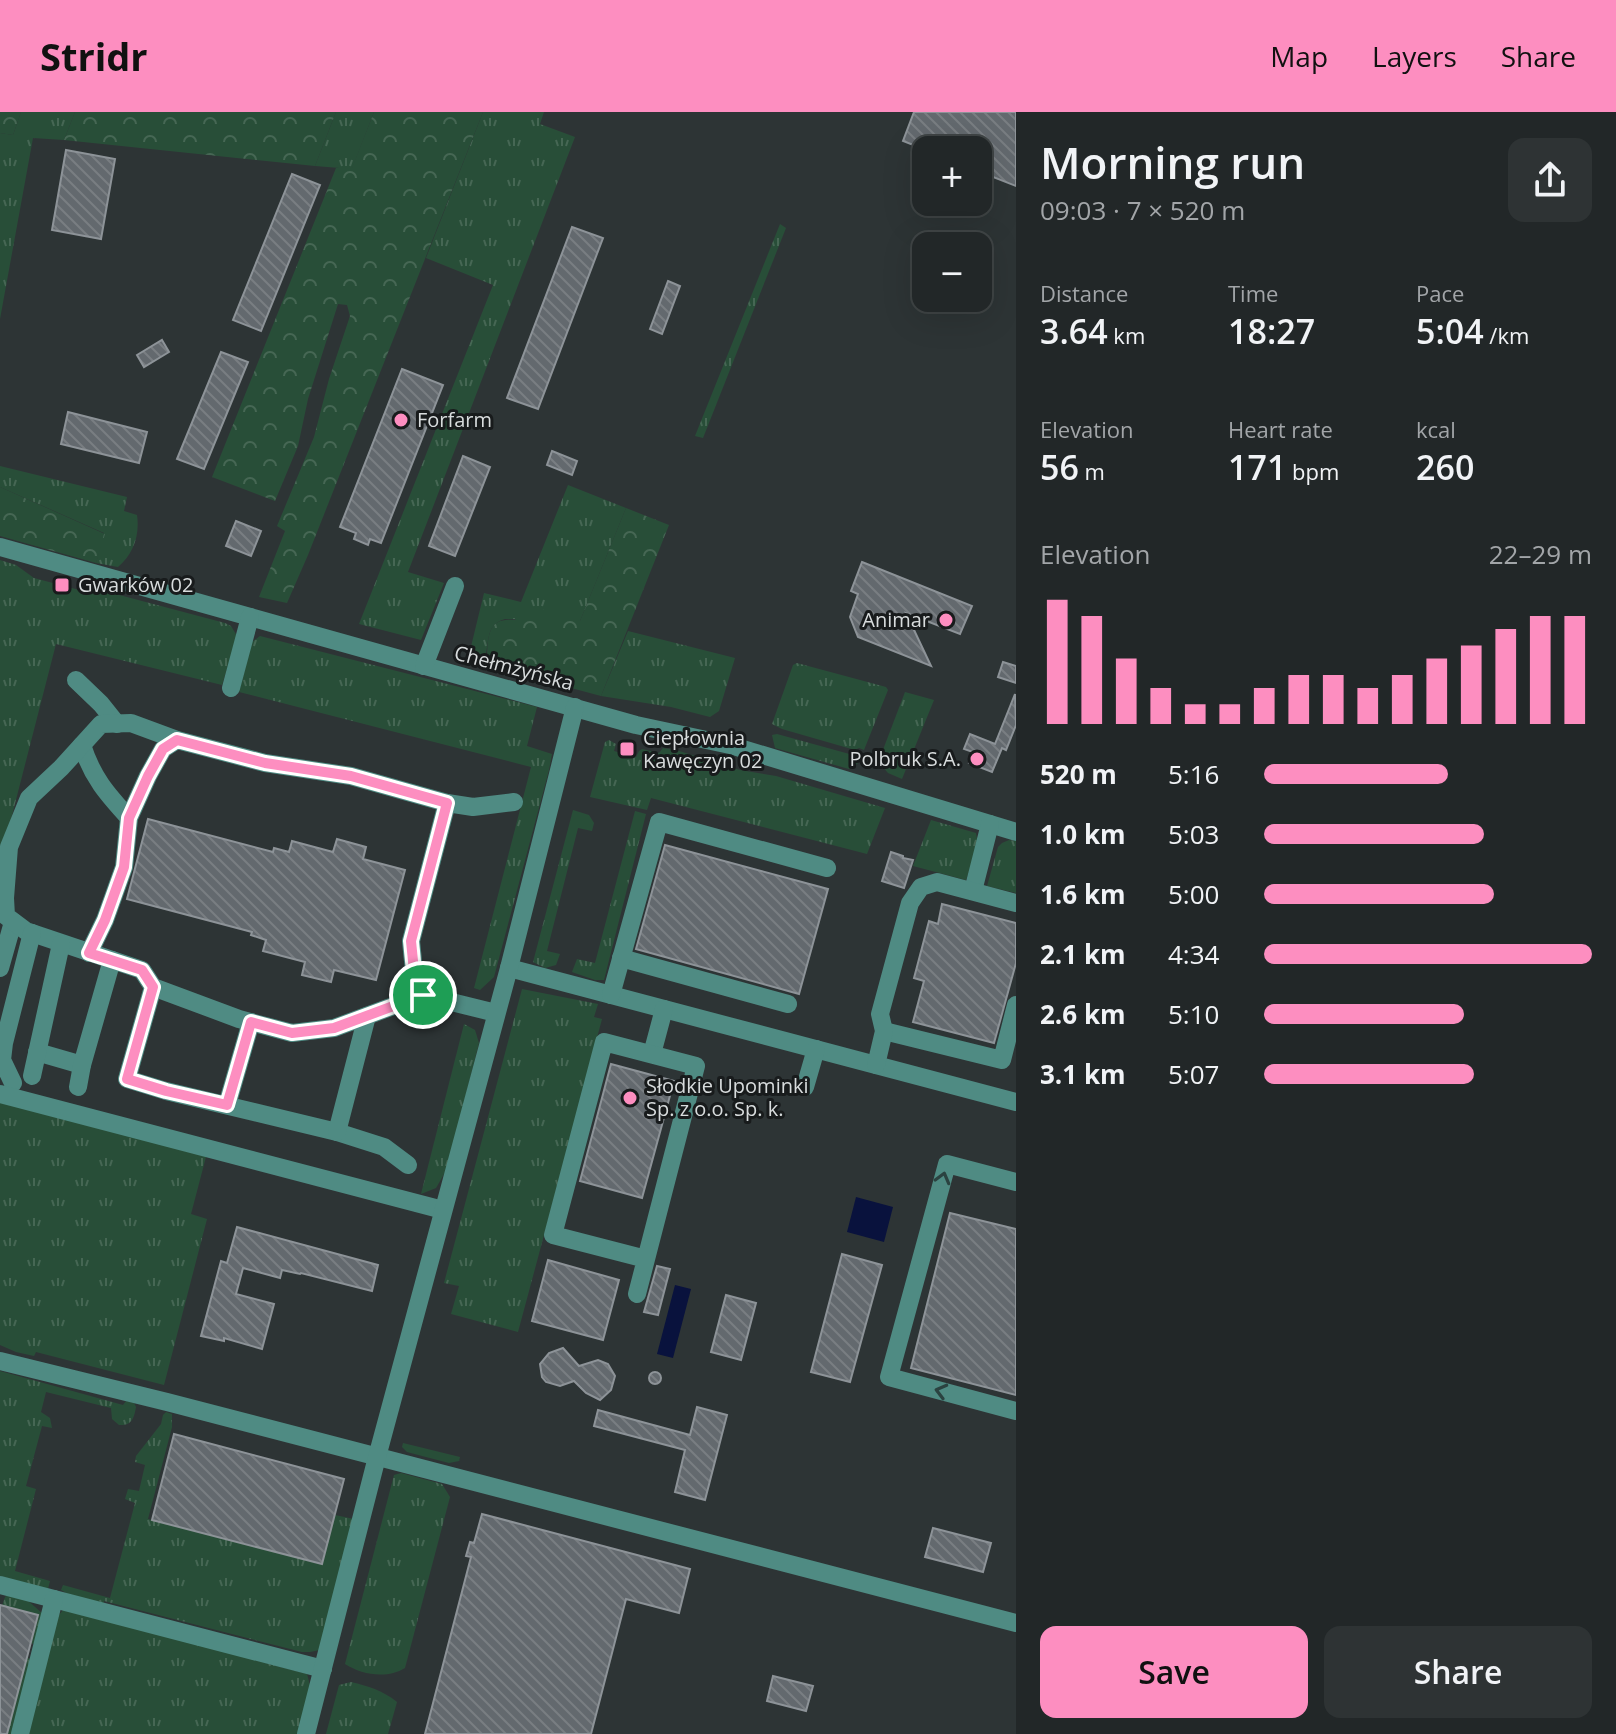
<!DOCTYPE html>
<meta charset="utf-8">
<style>
body{margin:0;font-family:"Open Sans",sans-serif;background:#2e3334;color:#f1f3f6;height:100vh;display:flex;flex-direction:column;font-size:30px;white-space:nowrap}
*{box-sizing:border-box;margin:0}
p{font-size:26px;color:#a2a5a8}
.icon{flex:none;width:44px;height:44px;fill:none;stroke:currentColor;stroke-width:2;stroke-linecap:round;stroke-linejoin:round}
.map{position:relative;flex:1;overflow:hidden}
.panel{display:flex;flex-direction:column;background:#222728;width:600px}
.panel>*{flex:none}
.buttons{position:absolute;left:912px;top:24px;display:grid;gap:16px}
.buttons a{display:grid;place-items:center;width:80px;height:80px;border-radius:16px;background:#222728;box-shadow:0 8px 32px #0002,0 0 0 2px #3f4445;font-size:40px}
.pin{position:absolute;display:grid;place-items:center;width:68px;height:68px;color:#fff;margin:-34px;border:4px solid #fff;border-radius:50%;box-shadow:0 2px 8px #0007}
.round{display:grid;place-items:center;flex:none;width:84px;height:84px;border-radius:16px;background:#2e3334}
.overview{display:flex;align-items:center;justify-content:space-between;height:136px;padding:0 24px}
h1{font-size:44px;font-weight:600;line-height:60px}
.figures{display:grid;grid-template-columns:repeat(3,1fr);gap:12px;height:136px;padding:8px 24px}
.figures div{display:grid;align-content:center}
.figures b{font-size:34px;font-weight:600}
.figures small{font-size:22px;font-weight:400}
.figures p{font-size:22px}
.chart{height:224px;padding:16px 24px}
.chart p{display:flex;justify-content:space-between}
.chart svg{width:100%;height:144px;margin-top:8px;stroke:#fd8ec0;stroke-width:6}
.cta{display:flex;gap:16px;margin-top:auto;padding:16px 24px}
.cta a{flex:1;height:92px;border-radius:16px;background:#fd8ec0;color:#111;font-size:32px;font-weight:600;line-height:92px;text-align:center}
.cta a+a{background:#2e3334;color:#f1f3f6}
ul{padding:0 24px;list-style:none;font-size:26px}
li{display:grid;grid-template-columns:128px 96px 1fr;align-items:center;height:60px}
li i{height:20px;border-radius:10px;background:#fd8ec0}
header{display:flex;align-items:center;gap:48px;box-sizing:border-box;height:112px;padding:0 40px;background:#fd8ec0;color:#111}
header strong{font-size:38px}
nav{display:flex;gap:44px;margin-inline-start:auto;font-size:28px}
main{display:flex;flex:1;min-height:0}
.map>svg:first-child{display:block}
.grass{fill:url(#grass-tufts)}
.forest{fill:url(#forest-crowns)}
.water{fill:#09123d}
.building{fill:url(#building-back-hatch);stroke:#8d9398;stroke-width:2}
.lines{fill:none;stroke-linecap:round;stroke-linejoin:round}
.minor{stroke:#4f8b83;stroke-width:18}
.oneway{stroke:#2b4240}
.route-casing{stroke:#fff;stroke-width:16}
.route{stroke:#fd8ec0;stroke-width:10}
.poi-dot{fill:#fd8ec0;stroke:#181b1c;stroke-width:3}
.labels{text-anchor:middle;stroke-width:6;stroke-linejoin:round;paint-order:stroke}
.poi-label{font-size:20px;fill:#d8dcdd;stroke:#181b1c;text-anchor:start}
.street-label{font-size:20px;fill:#d8dcdd;stroke:#181b1c}
</style>
<header>
<strong>Stridr</strong>
<nav><a>Map</a><a>Layers</a><a>Share</a></nav>
</header>
<main>
<div class="map">
<svg width="1016" height="1622" viewBox="0 0 1016 1622">
<defs>
<pattern id="grass-tufts" width="24" height="20" patternUnits="userSpaceOnUse" patternTransform="scale(2)"><rect width="24" height="20" fill="#284e38"/><path d="M3 7l-1-3M5 7V3M7 7l1-3M15 17l-1-3M17 17v-4M19 17l1-3" fill="none" stroke="#466754"/></pattern>
<pattern id="forest-crowns" width="20" height="18" patternUnits="userSpaceOnUse" patternTransform="scale(2)"><rect width="20" height="18" fill="#284e38"/><path d="M2 6a3 3 0 1 1 6 0M12 15a3 3 0 1 1 6 0" fill="none" stroke="#466754"/></pattern>
<pattern id="building-back-hatch" width="6" height="6" patternUnits="userSpaceOnUse" patternTransform="scale(2)"><rect width="6" height="6" fill="#63696e"/><path d="M-1 5l2 2M0 0l6 6M5-1l2 2" fill="none" stroke="#797e82"/></pattern>
</defs>
<rect width="100%" height="100%" fill="#2d3435"/>
<g class="grass">
<path d="M21,0H75L64,28L33,26L0,207V21L13,23Z"/>
<path d="M336,0H374L352,57L315,54Z"/>
<path d="M483,0H544L540,12L575,25L408,460L444,471L421,528L359,512L493,173L426,146Z"/>
<path d="M780,112L786,116L703,326L695,324Z"/>
<path d="M0,354L127,385L124,399L137,403C140,424 133,442 118,455L96,451L104,421L0,375Z"/>
<path d="M568,373L626,396L580,509L505,507C483,513 491,534 483,550L468,547L484,481L521,490Z"/>
<path d="M0,448L16,453L34,466L83,479L108,480L225,511L231,514L237,524L222,573L56,532L0,750Z"/>
<path d="M628,519L735,546L719,599L710,605L671,595L601,584Z"/>
<path d="M260,524L537,595L527,634L552,642L549,658L494,865L480,878L474,876L531,655L239,580L252,530Z"/>
<path d="M797,551L886,575L888,578L864,638L859,636L855,638L782,617L772,612L793,553Z"/>
<path d="M905,580L934,588L902,667L888,661L883,655L881,643Z"/>
<path d="M777,622L853,643L861,647L857,652L849,657L775,636L772,623Z"/>
<path d="M609,628L616,632L614,639L636,645L639,639L642,637L659,641L663,636L676,638L740,658L776,664L885,696L867,742L651,686L647,698L590,685L605,630Z"/>
<path d="M573,698L589,703L594,711L592,719L578,716L547,839L560,842L556,853L545,856L533,850Z"/>
<path d="M635,699L646,702L604,868H595L572,860L577,847L595,851Z"/>
<path d="M931,708L976,721L978,733L966,768L913,754Z"/>
<path d="M1009,728L1016,729V781L987,774L998,735L1002,731Z"/>
<path d="M522,877L598,892L594,905L602,907L518,1220L451,1202L459,1174L444,1171Z"/>
<path d="M464,912L475,918L479,931L447,1057L436,1076L421,1082Z"/>
<path d="M0,988L207,1041L191,1102L207,1107L164,1273L36,1240L34,1244L16,1240L0,1233Z"/>
<path d="M0,1259L123,1293L126,1289L134,1291L136,1295C134,1306 132,1314 119,1313L112,1307L111,1296L46,1280L41,1300L50,1306L52,1316L42,1314L26,1374L36,1377L15,1459L50,1469L48,1477L0,1464Z"/>
<path d="M166,1300L172,1302V1315L148,1407L322,1452L335,1403L354,1407L320,1538L310,1540H302L104,1489L103,1492L68,1482L61,1478L63,1473L110,1486L135,1391L125,1387L128,1377L139,1379L145,1353L135,1350L136,1344L161,1312L163,1303Z"/>
<path d="M403,1331L460,1345L459,1349L449,1351L407,1340L402,1335Z"/>
<path d="M401,1361L442,1372L450,1385L405,1556C387,1567 362,1563 345,1552L394,1363Z"/>
<path d="M8,1482L26,1487L43,1502L35,1531L31,1532L38,1503L2,1494L5,1485Z"/>
<path d="M64,1497L307,1562L311,1577L299,1622H28L58,1504Z"/>
<path d="M27,1545L31,1548L12,1622H7Z"/>
<path d="M351,1570C368,1574 382,1578 397,1590L388,1622H326L339,1573Z"/>
</g>
<g class="forest">
<path d="M0,0H21L13,23L0,21Z"/>
<path d="M75,0H336L315,54L64,28Z"/>
<path d="M374,0H483L308,443L287,491L259,485L285,419L277,414L314,325L329,267L350,204L347,193L338,192L308,287L298,334L275,389L212,365L336,56H352Z"/>
<path d="M0,375L105,422L96,451L0,424Z"/>
<path d="M626,396L669,413L601,584L504,558L507,549L487,543C488,522 489,505 515,508L521,491L580,509Z"/>
</g>
<g class="water">
<path d="M856,1085L893,1095L884,1130L847,1120Z"/>
<path d="M675,1173L691,1177L673,1246L657,1242Z"/>
</g>
<g class="building">
<path d="M914,0H1016V74L978,59V38H926L903,29Z"/>
<path d="M66,38L115,47L101,127L52,118Z"/>
<path d="M292,62L320,73L261,219L233,208Z"/>
<path d="M572,115L603,126L538,297L507,286Z"/>
<path d="M668,169L680,174L662,222L650,217Z"/>
<path d="M162,228L169,240L144,255L137,243Z"/>
<path d="M221,240L248,250L204,357L177,347Z"/>
<path d="M402,257L443,273L381,431L370,427L368,433L354,427L356,421L340,415Z"/>
<path d="M68,300L147,320L139,351L61,332Z"/>
<path d="M552,339L577,349L572,363L547,353Z"/>
<path d="M463,344L490,355L455,444L429,434Z"/>
<path d="M236,409L261,419L251,444L226,434Z"/>
<path d="M862,450L972,494L960,522L906,501L931,554L858,525L850,505L858,482L851,479Z"/>
<path d="M1003,550L1016,554V571L998,565Z"/>
<path d="M1015,582L1016,613L1006,638L1002,636L992,660L969,651L973,640L964,637L970,622L995,632Z"/>
<path d="M148,707L273,740L274,736L289,740L292,729L333,740L337,727L366,735L363,747L405,758L376,868L334,858L331,870L302,863L305,850L263,839L266,828L251,823L252,820L127,787Z"/>
<path d="M665,733L828,777L799,882L636,837Z"/>
<path d="M891,740L903,744V746L913,748L904,776L882,769Z"/>
<path d="M942,792L1016,811V851L994,931L913,910L924,869L914,866L929,809L938,812Z"/>
<path d="M611,952L674,969L642,1086L580,1069Z"/>
<path d="M950,1101L1016,1117V1283L911,1256Z"/>
<path d="M237,1115L378,1153L372,1179L301,1161L300,1162L282,1158L280,1166L243,1156L236,1182L274,1192L262,1237L224,1226V1229L201,1224L221,1149L227,1151Z"/>
<path d="M842,1142L882,1153L850,1270L811,1260Z"/>
<path d="M548,1148L619,1168L603,1228L532,1209Z"/>
<path d="M657,1154L670,1157L658,1203L644,1200Z"/>
<path d="M726,1183L756,1191L741,1248L711,1240Z"/>
<path d="M563,1236L579,1254L598,1248L608,1252L615,1264L611,1278L600,1288L586,1281L574,1269L560,1274L546,1270L542,1265L540,1252L549,1241Z"/>
<circle cx="655" cy="1266" r="6"/>
<path d="M697,1295L727,1303L705,1388L675,1380L685,1338L594,1314L598,1298L690,1323Z"/>
<path d="M174,1322L344,1367L322,1452L152,1408Z"/>
<path d="M482,1402L690,1457L679,1501L626,1487L591,1622H425L471,1445L466,1444L470,1430L474,1431Z"/>
<path d="M933,1416L991,1431L983,1460L925,1445Z"/>
<path d="M0,1493L38,1503L7,1622H0Z"/>
<path d="M773,1564L813,1574L806,1599L767,1589Z"/>
</g>
<g class="lines">
<g class="minor">
<path d="M0,435L636,613L730,633L1016,720"/>
<path d="M424,554L455,474"/>
<path d="M76,568L101,592L117,612"/>
<path d="M231,576L250,505"/>
<path d="M82,633C92,665 107,682 129,706"/>
<path d="M447,691L473,695L514,690"/>
<path d="M975,771L990,712"/>
<path d="M89,841L105,808L124,755L129,706L148,664L163,637L177,628"/>
<path d="M621,846L788,892"/>
<path d="M0,856L13,810"/>
<path d="M509,856L1016,990"/>
<path d="M153,875L127,967L166,979L337,1020L384,1035L408,1053"/>
<path d="M423,883L415,869L411,829L447,691L351,664L265,651L177,628L131,611L101,612L61,656L29,686L9,735L5,786L6,804L26,819L142,858L153,875L239,907L292,921L334,916L423,883L496,901"/>
<path d="M611,883L659,710L827,756"/>
<path d="M884,919L1002,948L1016,893"/>
<path d="M37,940L82,953"/>
<path d="M652,942L664,897"/>
<path d="M876,953L884,919L880,902L910,791L921,775L937,770L1016,791"/>
<path d="M32,964L61,832"/>
<path d="M13,971L2,948L4,931L32,821"/>
<path d="M78,975L82,953L112,848"/>
<path d="M805,975L816,937"/>
<path d="M0,982L443,1098"/>
<path d="M227,993L251,910"/>
<path d="M337,1020L367,904"/>
<path d="M1016,1070L947,1052L889,1265L1016,1299"/>
<path d="M637,1182L696,954L604,930L553,1123L646,1147"/>
<path d="M0,1249L167,1290L1016,1511"/>
<path d="M0,1473L323,1557"/>
<path d="M20,1622L54,1487"/>
<path d="M306,1622L377,1345L509,856L575,595"/>
</g>
</g>
<defs><path id="oneway-chevron" d="M-2-3.5L2.5 0L-2 3.5" fill="none" stroke-width="1.6" stroke-linecap="round" stroke-linejoin="round" transform="scale(2)"/></defs>
<g class="oneway">
<use href="#oneway-chevron" transform="translate(943 1066) rotate(-75)"/>
<use href="#oneway-chevron" transform="translate(941 1279) rotate(-165)"/>
</g>
<g class="lines">
<g class="route-casing">
<path id="route" d="M177,628L265,651L351,664L447,691L411,829L415,869L423,883L334,916L292,921L251,910L227,993L166,979L127,967L153,875L142,858L89,841L105,808L124,755L129,706L148,664L163,637Z"/>
</g>
<use href="#route" class="route"/>
</g>
<g class="poi-dot">
<circle cx="401" cy="308" r="8"/>
<rect x="54" y="465" width="16" height="16" rx="4"/>
<circle cx="946" cy="508" r="8"/>
<rect x="619" y="629" width="16" height="16" rx="4"/>
<circle cx="977" cy="647" r="8"/>
<circle cx="630" cy="986" r="8"/>
</g>
<g class="labels">
<g class="poi-label">
<text x="417" y="315">Forfarm</text>
<text x="78" y="480">Gwarków 02</text>
<text x="930" y="515" text-anchor="end">Animar</text>
<text x="643" y="633">Ciepłownia<tspan x="643" dy="23">Kawęczyn 02</tspan></text>
<text x="961" y="654" text-anchor="end">Polbruk S.A.</text>
<text x="646" y="981">Słodkie Upominki<tspan x="646" dy="23">Sp. z o.o. Sp. k.</tspan></text>
</g>
<g class="street-label">
<text transform="translate(514 556) rotate(15)" y="7">Chełmżyńska</text>
</g>
</g>
</svg>
<div class="buttons">
<a>+</a>
<a>−</a>
</div>
<div class="pin" style="left:423px;top:883px;background:#1e9e55"><svg class="icon" aria-label="arrive" viewBox="0 0 24 24"><path d="M6 21V4h12l-3 4 3 4H6"/></svg></div>
</div>
<section class="panel">
<div class="overview"><div><h1>Morning run</h1><p>09:03 · 7 × 520 m</p></div><a class="round"><svg class="icon" aria-label="share" viewBox="0 0 24 24"><path d="M12 15V3M7 8l5-5 5 5M5 13v7h14v-7"/></svg></a></div>
<div class="figures">
<div><p>Distance</p><b>3.64<small> km</small></b></div>
<div><p>Time</p><b>18:27</b></div>
<div><p>Pace</p><b>5:04<small> /km</small></b></div>
</div>
<div class="figures">
<div><p>Elevation</p><b>56<small> m</small></b></div>
<div><p>Heart rate</p><b>171<small> bpm</small></b></div>
<div><p>kcal</p><b>260</b></div>
</div>
<div class="chart"><p><span>Elevation</span>22–29 m</p>
<svg viewBox="0 0 160 44" preserveAspectRatio="none"><path d="M5 44V6M15 44V11M25 44V24M35 44V33M45 44V38M55 44V38M65 44V33M75 44V29M85 44V29M95 44V33M105 44V29M115 44V24M125 44V20M135 44V15M145 44V11M155 44V11"/></svg>
</div>
<ul>
<li><b>520 m</b>5:16<i style="width:56%"></i></li>
<li><b>1.0 km</b>5:03<i style="width:67%"></i></li>
<li><b>1.6 km</b>5:00<i style="width:70%"></i></li>
<li><b>2.1 km</b>4:34<i style="width:100%"></i></li>
<li><b>2.6 km</b>5:10<i style="width:61%"></i></li>
<li><b>3.1 km</b>5:07<i style="width:64%"></i></li>
</ul>
<div class="cta"><a>Save</a><a>Share</a></div>
</section>
</main>
